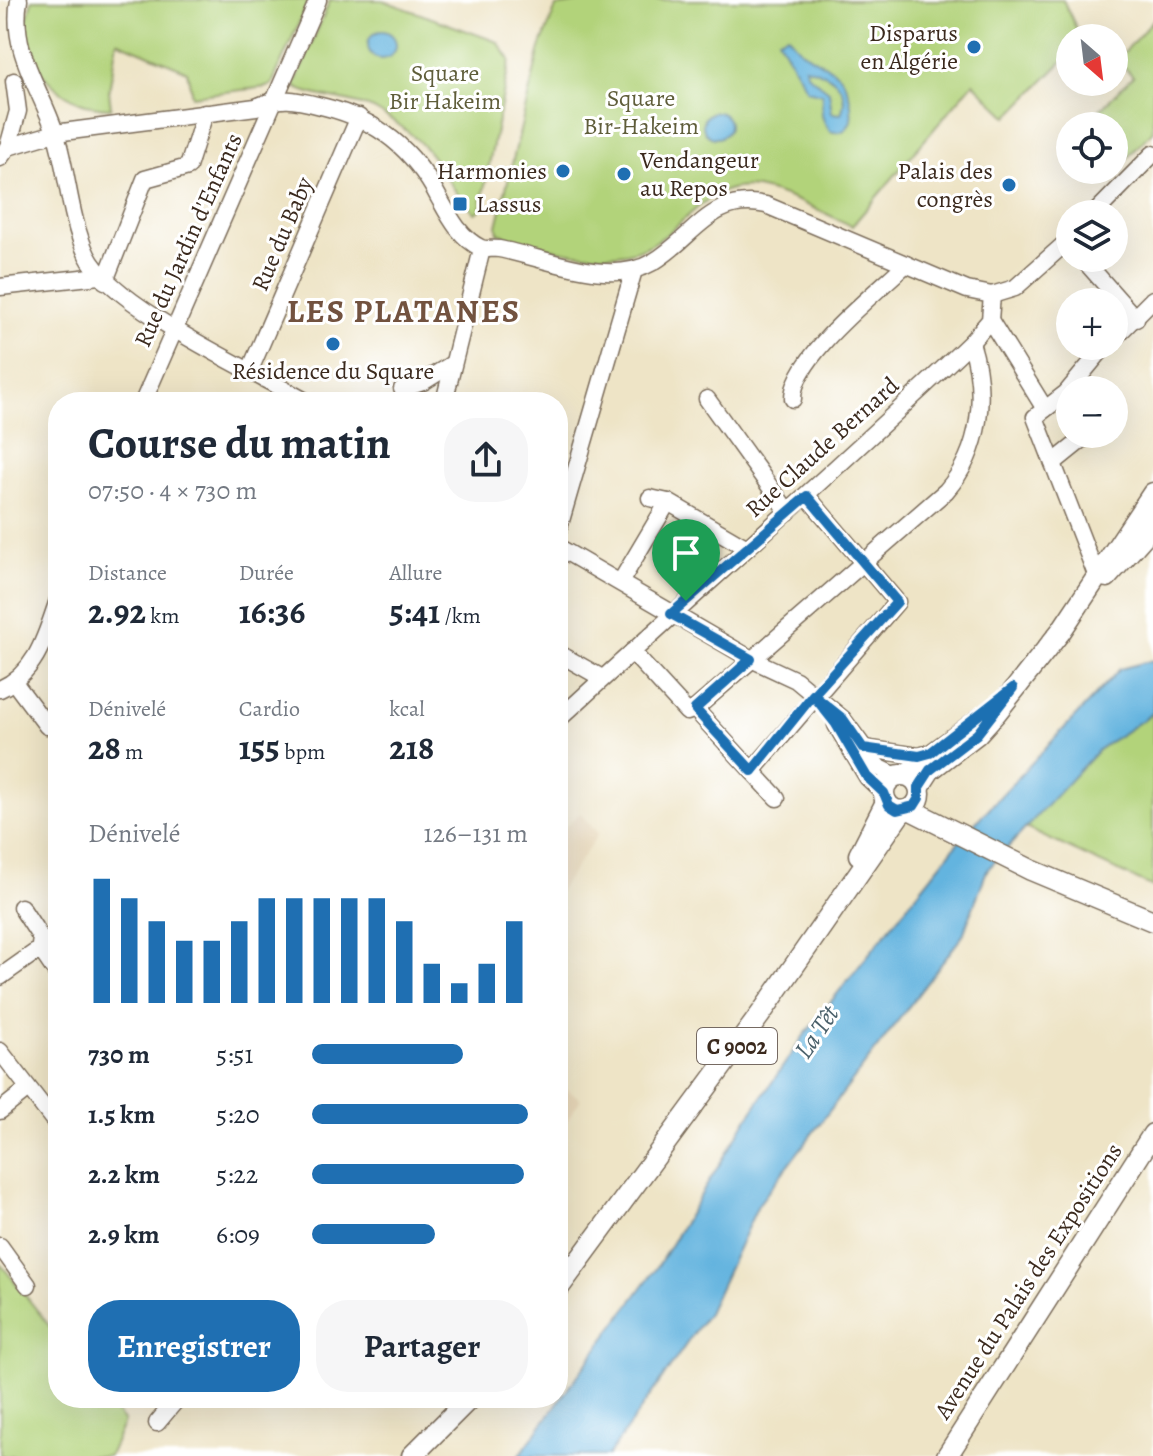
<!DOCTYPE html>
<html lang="fr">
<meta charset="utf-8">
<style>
body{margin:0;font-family:Alegreya,serif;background:#f6f6f7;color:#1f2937;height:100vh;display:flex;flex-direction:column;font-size:30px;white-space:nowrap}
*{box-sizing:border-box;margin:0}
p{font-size:26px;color:#747a83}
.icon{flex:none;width:44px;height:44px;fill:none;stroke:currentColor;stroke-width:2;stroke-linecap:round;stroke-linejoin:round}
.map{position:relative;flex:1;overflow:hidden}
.side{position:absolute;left:48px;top:392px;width:520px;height:1016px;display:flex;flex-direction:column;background:#fff;border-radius:32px;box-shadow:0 8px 32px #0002}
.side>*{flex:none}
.needle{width:52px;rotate:152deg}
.tools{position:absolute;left:1056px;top:24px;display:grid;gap:16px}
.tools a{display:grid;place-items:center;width:72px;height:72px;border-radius:50%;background:#fff;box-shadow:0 8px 32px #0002;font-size:40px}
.pin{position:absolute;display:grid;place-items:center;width:68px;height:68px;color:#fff;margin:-82px -34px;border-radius:50% 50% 50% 0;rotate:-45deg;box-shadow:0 0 8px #0007}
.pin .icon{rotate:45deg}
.round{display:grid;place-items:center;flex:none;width:84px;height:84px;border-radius:32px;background:#f6f6f7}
.headline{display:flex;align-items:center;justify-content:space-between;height:136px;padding:0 40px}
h1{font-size:44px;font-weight:600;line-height:60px}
.figures{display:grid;grid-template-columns:repeat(3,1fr);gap:12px;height:136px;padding:8px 40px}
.figures div{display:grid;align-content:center}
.figures b{font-size:34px;font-weight:600}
.figures small{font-size:22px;font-weight:400}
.figures p{font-size:22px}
.chart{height:224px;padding:16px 40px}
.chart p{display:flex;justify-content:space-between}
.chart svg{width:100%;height:144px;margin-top:8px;stroke:#1f6fb2;stroke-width:6}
.action{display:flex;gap:16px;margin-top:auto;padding:16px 40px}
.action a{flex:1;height:92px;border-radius:32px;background:#1f6fb2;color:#fff;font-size:32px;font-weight:600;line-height:92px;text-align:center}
.action a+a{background:#f6f6f7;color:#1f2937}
ul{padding:0 40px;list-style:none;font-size:26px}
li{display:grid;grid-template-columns:128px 96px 1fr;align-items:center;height:60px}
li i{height:20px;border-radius:10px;background:#1f6fb2}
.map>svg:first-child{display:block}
.built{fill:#e6d6b7}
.green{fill:#b2d37a;stroke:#767e4c;stroke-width:2}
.water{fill:#64b4df;stroke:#506f7e;stroke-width:2;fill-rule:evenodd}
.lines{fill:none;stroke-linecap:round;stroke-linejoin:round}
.minor-casing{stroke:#7a6b59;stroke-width:19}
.major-casing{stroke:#7a6b59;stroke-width:23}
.minor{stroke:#fff;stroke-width:16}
.major{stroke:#fff;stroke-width:20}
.route-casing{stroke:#fff;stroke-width:16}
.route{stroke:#1f6fb2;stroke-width:10}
.poi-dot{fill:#1f6fb2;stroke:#fff;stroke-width:3}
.labels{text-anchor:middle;stroke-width:6;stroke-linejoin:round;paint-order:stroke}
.shield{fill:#fff;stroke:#766a62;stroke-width:2}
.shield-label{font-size:22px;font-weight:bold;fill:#3b2a1e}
.poi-label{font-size:24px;fill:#3b2a1e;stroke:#fff;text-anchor:end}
.park-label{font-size:24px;fill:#5f5d3a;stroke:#fff}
.street-label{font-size:24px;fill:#3b2a1e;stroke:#fff}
.water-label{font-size:26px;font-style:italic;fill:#4b616b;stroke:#fff}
.district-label{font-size:32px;font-weight:bold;letter-spacing:2px;fill:#72523f;stroke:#fff}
</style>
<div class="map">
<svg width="1153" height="1456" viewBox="0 0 1153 1456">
<rect width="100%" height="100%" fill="#fff"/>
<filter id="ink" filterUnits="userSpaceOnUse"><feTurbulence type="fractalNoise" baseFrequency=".0125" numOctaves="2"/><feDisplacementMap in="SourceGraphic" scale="16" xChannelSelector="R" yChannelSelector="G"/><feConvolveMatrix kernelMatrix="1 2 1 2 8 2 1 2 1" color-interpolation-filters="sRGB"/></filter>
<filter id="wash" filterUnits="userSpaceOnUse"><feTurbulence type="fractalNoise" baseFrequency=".006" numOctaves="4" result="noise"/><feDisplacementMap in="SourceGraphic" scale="32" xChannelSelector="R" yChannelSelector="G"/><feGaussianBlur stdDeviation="1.8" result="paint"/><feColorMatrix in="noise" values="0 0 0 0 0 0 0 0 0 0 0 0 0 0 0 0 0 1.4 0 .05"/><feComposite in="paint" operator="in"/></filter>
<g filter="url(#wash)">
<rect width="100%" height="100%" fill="#eee4c6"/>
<g class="built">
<path d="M580,813L598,834L558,893V833Z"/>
<path d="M558,1083L581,1099L558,1134Z"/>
</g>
<g class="green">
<path d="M32,0H309L272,84L267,87L192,96L187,71L117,41L109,91L111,108C70,109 27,73 26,31C25,21 30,10 32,0Z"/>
<path d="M330,0H382L498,42L510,60L480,210L475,213C452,192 451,181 434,159C420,139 398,123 377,111C357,99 306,97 294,86Z"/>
<path d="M591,0H1063L1081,38H1070V54L1008,117L973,83L852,226C822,212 788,194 756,188C707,180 684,230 646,247C608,265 536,248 498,233L497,226L540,48L556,7Z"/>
<path d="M1153,20V131L1104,182L1091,170H1114V126H1084L1133,76L1117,60Z"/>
<path d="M1153,713V887L1025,828L1098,750Z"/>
<path d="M0,1263L58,1337V1398H105L124,1422L109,1456H0Z"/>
</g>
<g class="water">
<circle cx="382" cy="45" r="14"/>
<path d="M788,35C814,73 844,56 851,105C851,111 853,117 850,123C846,132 838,134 830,131C818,115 823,110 822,94L807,90L778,39ZM805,67C828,73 852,85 841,114L832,113L829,91L808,75Z"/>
<circle cx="716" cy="125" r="13"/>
<path d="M1153,660V713L1098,750L987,870L963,935L758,1205L708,1313L608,1456H519L659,1264L747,1119L805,1034L964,835L1120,669Z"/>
</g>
</g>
<g filter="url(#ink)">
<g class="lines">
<g class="minor-casing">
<g id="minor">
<path d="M19,0C10,50 40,87 55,132C68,172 69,217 87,255C112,307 253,371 307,402"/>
<path d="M8,147L18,111L14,81"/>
<path d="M0,158L8,147L55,133L256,107C282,95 297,100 325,107C378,120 414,150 439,198C449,216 460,238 481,248C486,250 493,248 499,249C544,257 609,288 653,262C694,238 711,193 766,205L967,290L992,295L1015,288L1070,239"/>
<path d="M1094,214L1153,154"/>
<path d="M1082,258L1136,319"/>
<path d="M105,281L145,179L188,167L205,113"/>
<path d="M0,287L99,276"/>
<path d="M990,320L1045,409"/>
<path d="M1114,338L1153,299"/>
<path d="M250,370L359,117"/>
<path d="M402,389L423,382L452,364"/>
<path d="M707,399L788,512"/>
<path d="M793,399C792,358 876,293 906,264"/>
<path d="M143,402L318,0"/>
<path d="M444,402L482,249"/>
<path d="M1053,463L1089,434"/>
<path d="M650,498L668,502L747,548"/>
<path d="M558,531L634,270"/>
<path d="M558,547L751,659L796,680L843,719L878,767L896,776"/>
<path d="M1097,577L1035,417L1066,393L1105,346"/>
<path d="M621,581L668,502"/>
<path d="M632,652L687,712L695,709L777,798"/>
<path d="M558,653L602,678"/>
<path d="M14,682L47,726"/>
<path d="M0,689C37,672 46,635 58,600"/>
<path d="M695,709L946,491C982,450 987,393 971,342"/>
<path d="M558,720C695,593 836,471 971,342L990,320L992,295"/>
<path d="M836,725L867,777L884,793"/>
<path d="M863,748L919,756L930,753L991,709"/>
<path d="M752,771L897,602L807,496"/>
<path d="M21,907L41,938L39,953"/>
<path d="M0,977L34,953H43L58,975"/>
<path d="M0,1051L58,1126"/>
<path d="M0,1111L28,1089"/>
<path d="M0,1246L28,1285"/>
<path d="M558,1266L578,1261"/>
<path d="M157,1423L178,1398"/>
</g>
</g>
<g class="major-casing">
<g id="major">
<path d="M1107,577L1143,537L1153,520"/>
<path d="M903,775L934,758"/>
<circle cx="902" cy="793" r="18"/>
<path d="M919,787L930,770L977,734L996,713L1061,631L1153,493"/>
<path d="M909,809L1031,870L1153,921"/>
<path d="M859,855L886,802"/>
<path d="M558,1289L760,1015L902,811"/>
<path d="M412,1456L470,1398"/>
<path d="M947,1456L1153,1134"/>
</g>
</g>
<use href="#minor" class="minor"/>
<use href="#major" class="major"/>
</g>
</g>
<g class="lines" filter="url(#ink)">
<g class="route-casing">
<path id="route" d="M686,601L671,614L751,659L695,709L752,771L813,695L836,724L867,777L884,793L889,805L897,810L914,806L919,798V787L930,770L977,734L1013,688L930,753L919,756L863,748L843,719L813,695L897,602L807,496L686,601"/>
</g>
<use href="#route" class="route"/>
</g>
<g class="poi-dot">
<circle cx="974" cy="47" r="8"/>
<circle cx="563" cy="171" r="8"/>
<circle cx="624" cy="174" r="8"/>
<circle cx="1009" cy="185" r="8"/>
<rect x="452" y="196" width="16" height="16" rx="4"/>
<circle cx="333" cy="344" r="8"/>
</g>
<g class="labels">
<rect class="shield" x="697" y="1028" width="80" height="36" rx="6"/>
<g class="shield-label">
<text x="737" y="1054">C 9002</text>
</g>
<g class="poi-label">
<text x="958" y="41">Disparus<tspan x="958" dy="28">en Algérie</tspan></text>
<text x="640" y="168" text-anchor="start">Vendangeur<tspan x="640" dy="28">au Repos</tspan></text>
<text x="547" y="179">Harmonies</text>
<text x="993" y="179">Palais des<tspan x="993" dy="28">congrès</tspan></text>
<text x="476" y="212" text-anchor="start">Lassus</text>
<text x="333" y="379" text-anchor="middle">Résidence du Square</text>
</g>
<g class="park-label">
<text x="445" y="81">Square<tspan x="445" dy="28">Bir Hakeim</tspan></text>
<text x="641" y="106">Square<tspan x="641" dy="28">Bir-Hakeim</tspan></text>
</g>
<g class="street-label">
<text transform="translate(282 234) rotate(-67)" y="8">Rue du Baby</text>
<text transform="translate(188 240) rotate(-66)" y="8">Rue du Jardin d'Enfants</text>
<text transform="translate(822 447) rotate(-42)" y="8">Rue Claude Bernard</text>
<text transform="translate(1028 1281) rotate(-57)" y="8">Avenue du Palais des Expositions</text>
</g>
<g class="water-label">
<text transform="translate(816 1032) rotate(-56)" y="9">La Têt</text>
</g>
<g class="district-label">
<text x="404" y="322">LES PLATANES</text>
</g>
</g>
</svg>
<div class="tools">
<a><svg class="needle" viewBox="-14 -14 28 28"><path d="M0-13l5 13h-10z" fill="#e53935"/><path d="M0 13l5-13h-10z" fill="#747a83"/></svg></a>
<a><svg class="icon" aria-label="locate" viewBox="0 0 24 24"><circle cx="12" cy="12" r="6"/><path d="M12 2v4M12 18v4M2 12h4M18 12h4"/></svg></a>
<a><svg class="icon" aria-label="layers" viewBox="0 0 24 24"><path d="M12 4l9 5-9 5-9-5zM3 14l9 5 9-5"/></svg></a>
<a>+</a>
<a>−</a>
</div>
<div class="pin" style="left:686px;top:601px;background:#1e9e55"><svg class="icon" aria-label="arrive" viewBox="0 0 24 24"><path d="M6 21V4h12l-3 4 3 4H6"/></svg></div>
<section class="side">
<div class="headline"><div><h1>Course du matin</h1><p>07:50 · 4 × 730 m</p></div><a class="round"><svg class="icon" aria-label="share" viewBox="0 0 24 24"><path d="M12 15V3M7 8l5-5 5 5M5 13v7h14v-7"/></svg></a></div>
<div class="figures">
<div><p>Distance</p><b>2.92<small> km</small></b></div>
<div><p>Durée</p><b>16:36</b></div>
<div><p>Allure</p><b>5:41<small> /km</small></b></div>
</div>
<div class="figures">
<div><p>Dénivelé</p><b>28<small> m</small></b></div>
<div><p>Cardio</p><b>155<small> bpm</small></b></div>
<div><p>kcal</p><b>218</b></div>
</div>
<div class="chart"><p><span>Dénivelé</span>126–131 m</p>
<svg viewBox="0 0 160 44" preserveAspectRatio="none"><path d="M5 44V6M15 44V12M25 44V19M35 44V25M45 44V25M55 44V19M65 44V12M75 44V12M85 44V12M95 44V12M105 44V12M115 44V19M125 44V32M135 44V38M145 44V32M155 44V19"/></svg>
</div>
<ul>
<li><b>730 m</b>5:51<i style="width:70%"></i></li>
<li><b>1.5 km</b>5:20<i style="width:100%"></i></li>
<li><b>2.2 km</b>5:22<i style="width:98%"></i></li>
<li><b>2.9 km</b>6:09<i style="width:57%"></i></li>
</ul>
<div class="action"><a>Enregistrer</a><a>Partager</a></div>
</section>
</div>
